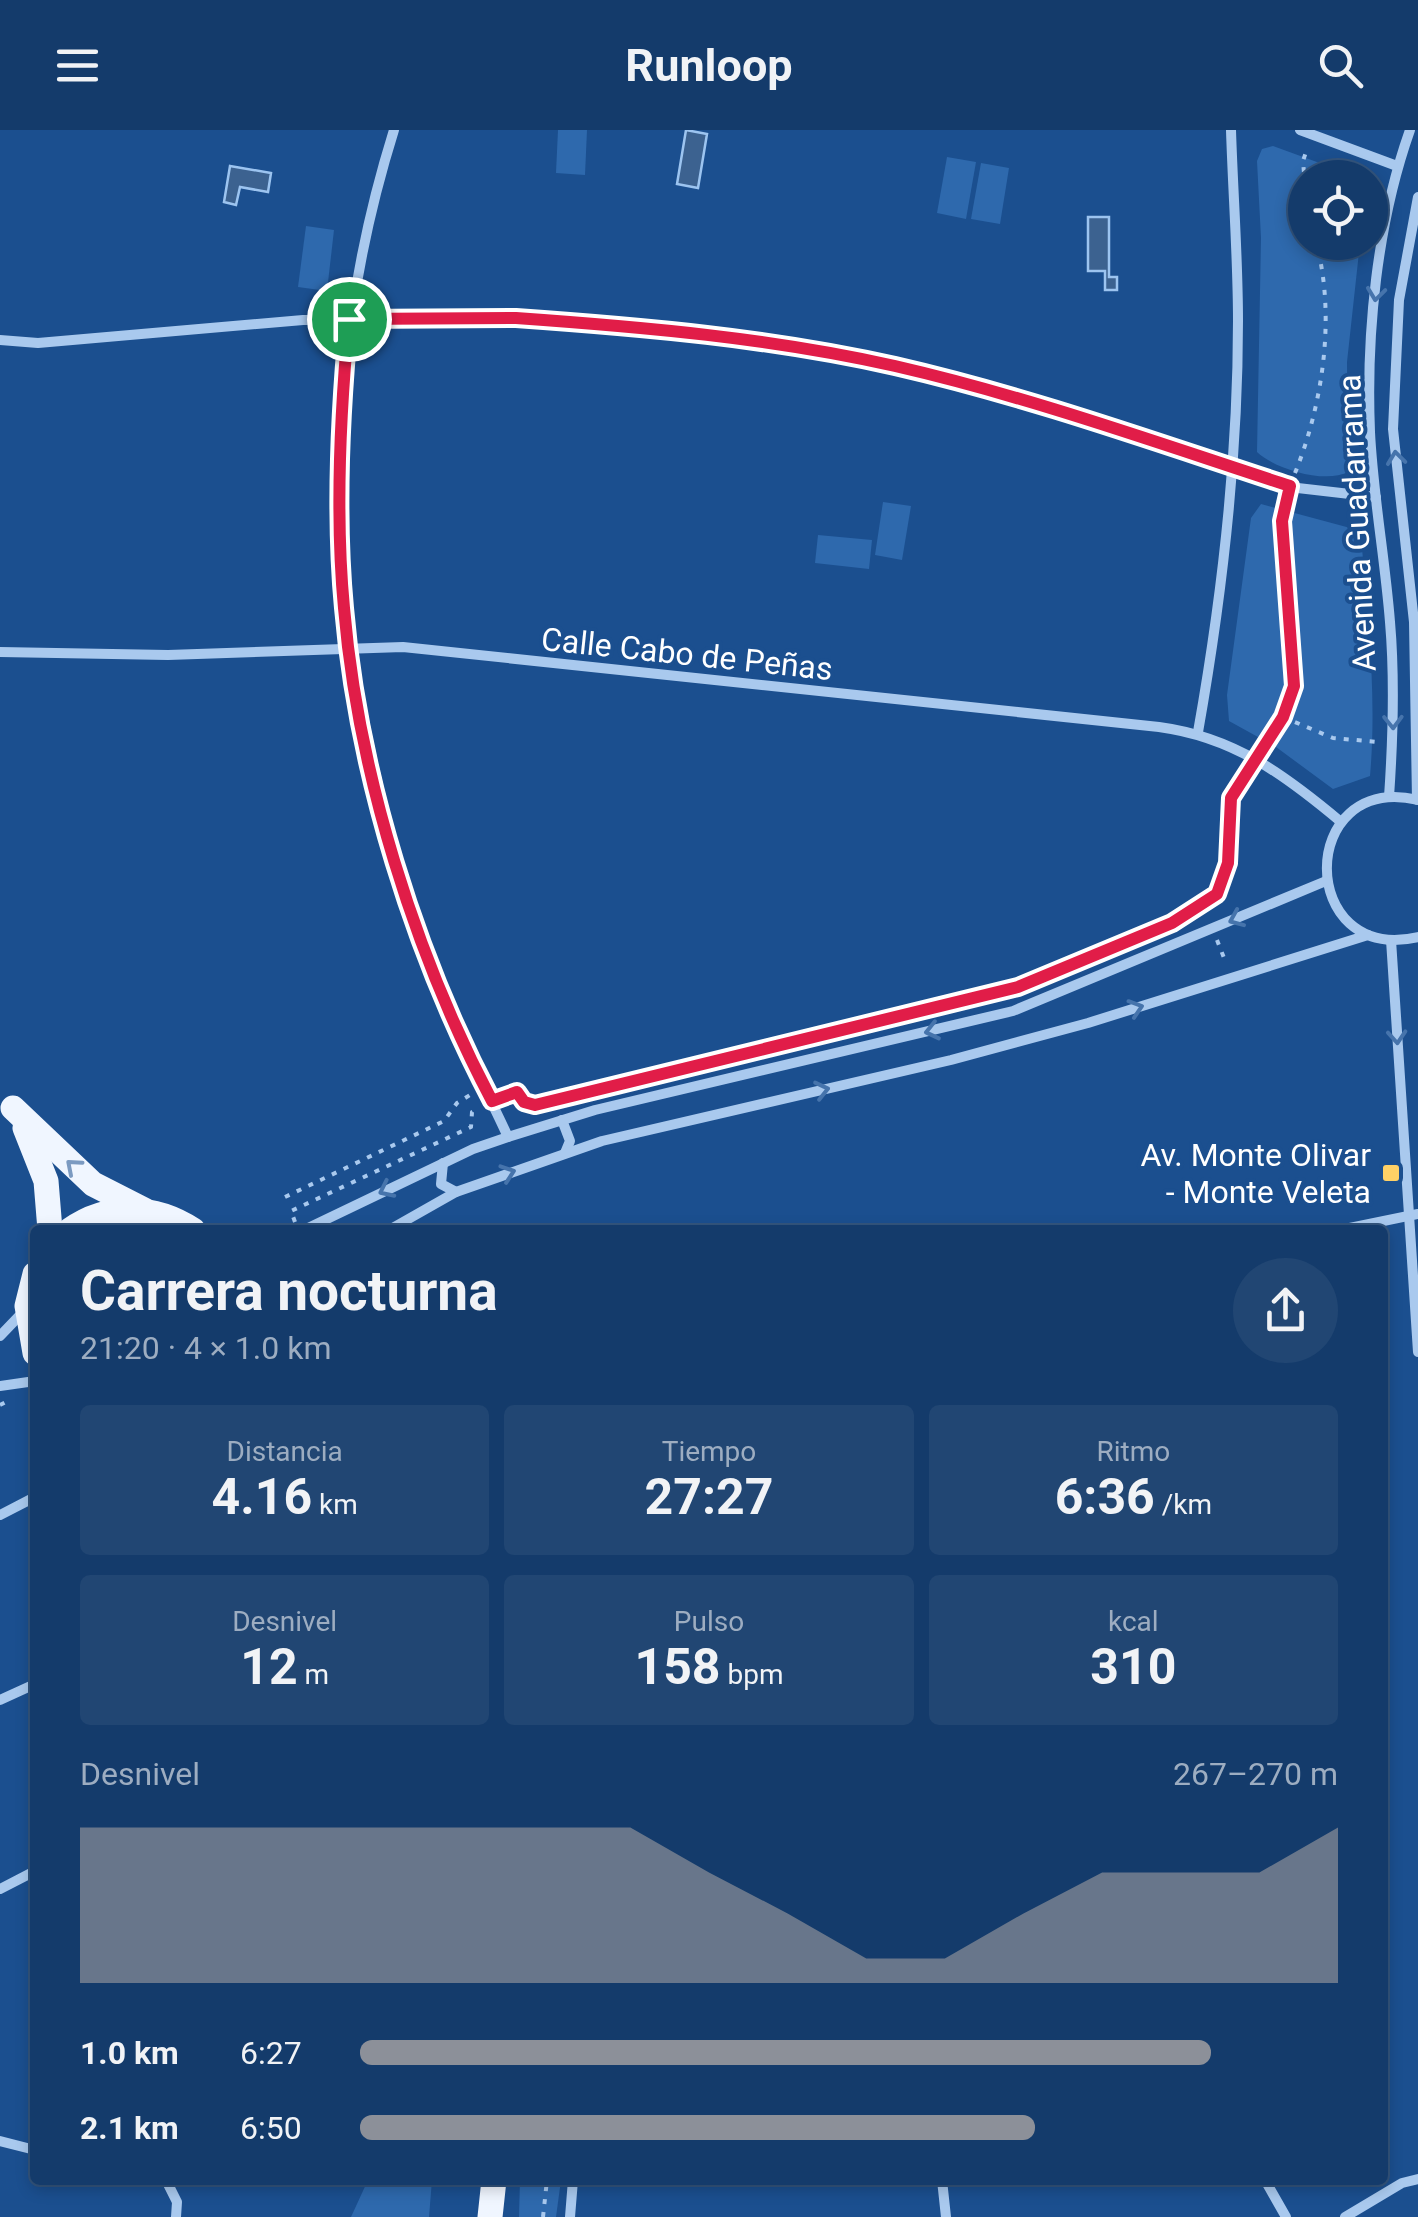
<!DOCTYPE html>
<html lang="es">
<meta charset="utf-8">
<style>
body{margin:0;font-family:Roboto,sans-serif;background:#214673;color:#f1f3f6;height:100vh;display:flex;flex-direction:column;font-size:38px;white-space:nowrap}
*{box-sizing:border-box;margin:0}
p{font-size:32px;color:#9dadc1}
.icon{flex:none;width:55px;height:55px;fill:none;stroke:currentColor;stroke-width:2;stroke-linecap:round;stroke-linejoin:round}
.map{position:relative;flex:1;overflow:hidden}
.panel{position:absolute;left:30px;top:1095px;width:1358px;height:960px;display:flex;flex-direction:column;background:#143b6b;border-radius:10px;box-shadow:0 5px 15px #0003,0 0 0 2px #33557e}
.panel>*{flex:none}
.buttons{position:absolute;left:1288px;top:30px;display:grid;gap:20px}
.buttons a{display:grid;place-items:center;width:100px;height:100px;border-radius:50%;background:#143b6b;box-shadow:0 5px 15px #0003,0 0 0 2px #33557e;font-size:50px}
.pin{position:absolute;display:grid;place-items:center;width:85px;height:85px;color:#fff;margin:-42px;border:5px solid #fff;border-radius:50%;box-shadow:0 2px 10px #0007}
.round{display:grid;place-items:center;flex:none;width:105px;height:105px;border-radius:52px;background:#214673}
.head{display:flex;align-items:center;justify-content:space-between;height:170px;padding:0 50px}
h1{font-size:55px;font-weight:700;line-height:75px}
.figures{display:grid;grid-template-columns:repeat(3,1fr);gap:15px;height:170px;padding:10px 50px}
.figures div{display:grid;align-content:center;border-radius:10px;background:#214673;text-align:center}
.figures b{font-size:50px;font-weight:700}
.figures small{font-size:28px;font-weight:400}
.figures p{font-size:28px}
.chart{height:280px;padding:20px 50px}
.chart p{display:flex;justify-content:space-between}
.chart svg{width:100%;height:180px;margin-top:10px;fill:#8c9099;opacity:.7}
ul{padding:0 50px;list-style:none;font-size:32px}
li{display:grid;grid-template-columns:160px 120px 1fr;align-items:center;height:75px}
li i{height:25px;border-radius:12px;background:#8c9099}
header{display:flex;justify-content:space-between;align-items:center;height:130px;padding:0 50px;background:#143b6b;font-size:45px;font-weight:700}
.map>svg:first-child{display:block}
.green{fill:#2e69ad}
.water{fill:#3c6290;stroke:#9cc4f0;stroke-width:2.5}
.lines{fill:none;stroke-linecap:round;stroke-linejoin:round}
.path{stroke:#a9c9ee;stroke-width:4;stroke-dasharray:5 8;stroke-linecap:butt}
.minor{stroke:#a9c9ee;stroke-width:10}
.primary{stroke:#f0f6ff;stroke-width:25}
.oneway{stroke:#4674ac}
.oneway2{stroke:#7b9ac1}
.route-casing{stroke:#fff;stroke-width:20}
.route{stroke:#e11d48;stroke-width:12}
.poi-dot{fill:#ffd166;stroke:#1b4f8f;stroke-width:4}
.labels{text-anchor:middle;stroke-width:8;stroke-linejoin:round;paint-order:stroke}
.street-label{font-size:32px;fill:#fff;stroke:#1b4f8f}
.poi-label{font-size:32px;fill:#fff;stroke:#1b4f8f;text-anchor:end}
</style>
<header><svg class="icon" aria-label="menu" viewBox="0 0 24 24"><path d="M4 6h16M4 12h16M4 18h16"/></svg>Runloop<svg class="icon" aria-label="search" viewBox="0 0 24 24"><circle cx="10" cy="10" r="6"/><path d="M15 15l6 6"/></svg></header>
<div class="map">
<svg width="1418" height="2087" viewBox="0 0 1418 2087">
<rect width="100%" height="100%" fill="#1b4f8f"/>
<g class="green">
<path d="M558,0H587L585,45L556,43Z"/>
<path d="M1273,16L1358,47L1305,48V112L1360,113L1347,232L1348,342C1325,354 1275,339 1257,322L1261,108L1257,31L1262,19Z"/>
<path d="M947,27L976,32L966,89L937,83Z"/>
<path d="M981,33L1009,38L1000,94L971,89Z"/>
<path d="M306,96L334,100L327,161L298,157Z"/>
<path d="M883,372L911,376L902,430L875,425Z"/>
<path d="M1261,374L1354,399L1361,407C1368,486 1377,567 1370,646L1333,659L1276,617L1229,591L1227,565L1251,388Z"/>
<path d="M818,405L872,410L869,439L815,433Z"/>
<path d="M368,2050H432L429,2087H351Z"/>
<path d="M520,2050H561L556,2087H519Z"/>
</g>
<g class="water">
<path d="M686,0L707,4L698,58L677,54Z"/>
<path d="M230,36L271,43L268,62L240,57L236,75L224,72Z"/>
<path d="M1088,87H1109V147H1117V160H1105V141H1088Z"/>
</g>
<g class="lines">
<g class="path">
<path d="M1305,55L1303,31L1307,19"/>
<path d="M1295,343C1323,274 1336,185 1316,112"/>
<path d="M1283,587L1333,608L1378,612"/>
<path d="M1263,618L1283,587L1293,556L1282,391L1286,371"/>
<path d="M1217,810L1226,833"/>
<path d="M506,966L517,963L524,972L535,975L1019,857L1172,793L1217,764L1228,733L1231,668L1247,643"/>
<path d="M285,1067L444,991L457,973L470,965"/>
<path d="M295,1092L291,1081L471,997L472,982L479,978"/>
<path d="M0,1275L10,1270"/>
<path d="M543,2087L547,2050"/>
</g>
<g class="minor">
<path d="M394,0C315,252 327,497 403,747C413,783 421,821 436,856C457,907 485,956 508,1007"/>
<path d="M1300,0L1397,36"/>
<path d="M0,210L38,213L303,190L516,188L627,196L790,216L894,236L1087,287L1289,357L1376,367"/>
<path d="M0,522L168,525L403,517L1159,597C1234,607 1285,645 1341,692"/>
<path d="M1198,602C1222,467 1238,328 1238,191C1238,128 1233,64 1231,0"/>
<path d="M1389,667C1393,609 1395,550 1390,492C1385,428 1373,365 1370,302C1366,203 1377,93 1410,0"/>
<path d="M1417,670L1414,492L1393,299L1399,170L1418,67"/>
<path d="M1418,670C1296,642 1297,835 1418,807"/>
<path d="M1391,810L1418,1222"/>
<path d="M562,990L570,1011L565,1023"/>
<path d="M443,1033L441,1054L456,1062"/>
<path d="M304,1100L473,1019L508,1007L595,980L1013,881L1326,751"/>
<path d="M389,1100L456,1062L602,1011L951,930L1088,893L1368,805"/>
<path d="M1340,1100L1418,1084"/>
<path d="M0,1206L24,1181"/>
<path d="M0,1256L35,1251"/>
<path d="M0,1385L35,1367"/>
<path d="M0,1570L35,1554"/>
<path d="M0,1759L35,1741"/>
<path d="M0,2011L35,2020"/>
<path d="M166,2050L177,2072L176,2087"/>
<path d="M942,2050L946,2087"/>
<path d="M1265,2050L1286,2087"/>
<path d="M570,2087L573,2050"/>
<path d="M1345,2087L1402,2053L1418,2049"/>
</g>
<g class="primary">
<path d="M13,978L93,1054L144,1080"/>
<path d="M25,998L46,1051L50,1100"/>
<path d="M70,1100C108,1073 155,1075 193,1100"/>
<path d="M35,1144L27,1176L35,1223"/>
<path d="M490,2087L494,2050"/>
</g>
</g>
<defs><path id="oneway-chevron" d="M-2-3.5L2.5 0L-2 3.5" fill="none" stroke-width="1.6" stroke-linecap="round" stroke-linejoin="round" transform="scale(2.5)"/></defs>
<g class="oneway">
<use href="#oneway-chevron" transform="translate(1376 164) rotate(97)"/>
<use href="#oneway-chevron" transform="translate(1396 328) rotate(-97)"/>
<use href="#oneway-chevron" transform="translate(1393 592) rotate(89)"/>
<use href="#oneway-chevron" transform="translate(1236 789) rotate(157)"/>
<use href="#oneway-chevron" transform="translate(1136 878) rotate(-18)"/>
<use href="#oneway-chevron" transform="translate(932 901) rotate(167)"/>
<use href="#oneway-chevron" transform="translate(1397 907) rotate(86)"/>
<use href="#oneway-chevron" transform="translate(822 960) rotate(-13)"/>
<use href="#oneway-chevron" transform="translate(508 1043) rotate(-19)"/>
<use href="#oneway-chevron" transform="translate(386 1060) rotate(154)"/>
</g>
<use class="oneway2" href="#oneway-chevron" transform="translate(73 1036) rotate(-139)"/>
<g class="lines">
<g class="route-casing">
<path id="route" d="M516,188C643,197 771,208 895,236C1030,267 1158,313 1290,356L1282,391L1294,556L1283,587L1231,668L1228,733L1217,764L1172,793L1018,857L535,975L524,972L517,962L492,971C415,825 358,643 344,478C335,383 340,283 349,189Z"/>
</g>
<use href="#route" class="route"/>
</g>
<rect class="poi-dot" x="1381" y="1033" width="20" height="20" rx="5"/>
<g class="labels">
<g class="street-label">
<text transform="translate(1357 393) rotate(-93)" y="11">Avenida Guadarrama</text>
<text transform="translate(687 524) rotate(6)" y="11">Calle Cabo de Peñas</text>
</g>
<g class="poi-label">
<text x="1371" y="1036">Av. Monte Olivar<tspan x="1371" dy="37">- Monte Veleta</tspan></text>
</g>
</g>
</svg>
<div class="buttons">
<a><svg class="icon" aria-label="locate" viewBox="0 0 24 24"><circle cx="12" cy="12" r="6"/><path d="M12 2v4M12 18v4M2 12h4M18 12h4"/></svg></a>
</div>
<div class="pin" style="left:349px;top:189px;background:#1e9e55"><svg class="icon" aria-label="arrive" viewBox="0 0 24 24"><path d="M6 21V4h12l-3 4 3 4H6"/></svg></div>
<section class="panel">
<div class="head"><div><h1>Carrera nocturna</h1><p>21:20 · 4 × 1.0 km</p></div><a class="round"><svg class="icon" aria-label="share" viewBox="0 0 24 24"><path d="M12 15V3M7 8l5-5 5 5M5 13v7h14v-7"/></svg></a></div>
<div class="figures">
<div><p>Distancia</p><b>4.16<small> km</small></b></div>
<div><p>Tiempo</p><b>27:27</b></div>
<div><p>Ritmo</p><b>6:36<small> /km</small></b></div>
</div>
<div class="figures">
<div><p>Desnivel</p><b>12<small> m</small></b></div>
<div><p>Pulso</p><b>158<small> bpm</small></b></div>
<div><p>kcal</p><b>310</b></div>
</div>
<div class="chart"><p><span>Desnivel</span>267–270 m</p>
<svg viewBox="0 0 160 44" preserveAspectRatio="none"><path d="M0 44V6L10 6L20 6L30 6L40 6L50 6L60 6L70 6L80 17L90 27L100 38L110 38L120 27L130 17L140 17L150 17L160 6V44z"/></svg>
</div>
<ul>
<li><b>1.0 km</b>6:27<i style="width:87%"></i></li>
<li><b>2.1 km</b>6:50<i style="width:69%"></i></li>
</ul>
</section>
</div>
